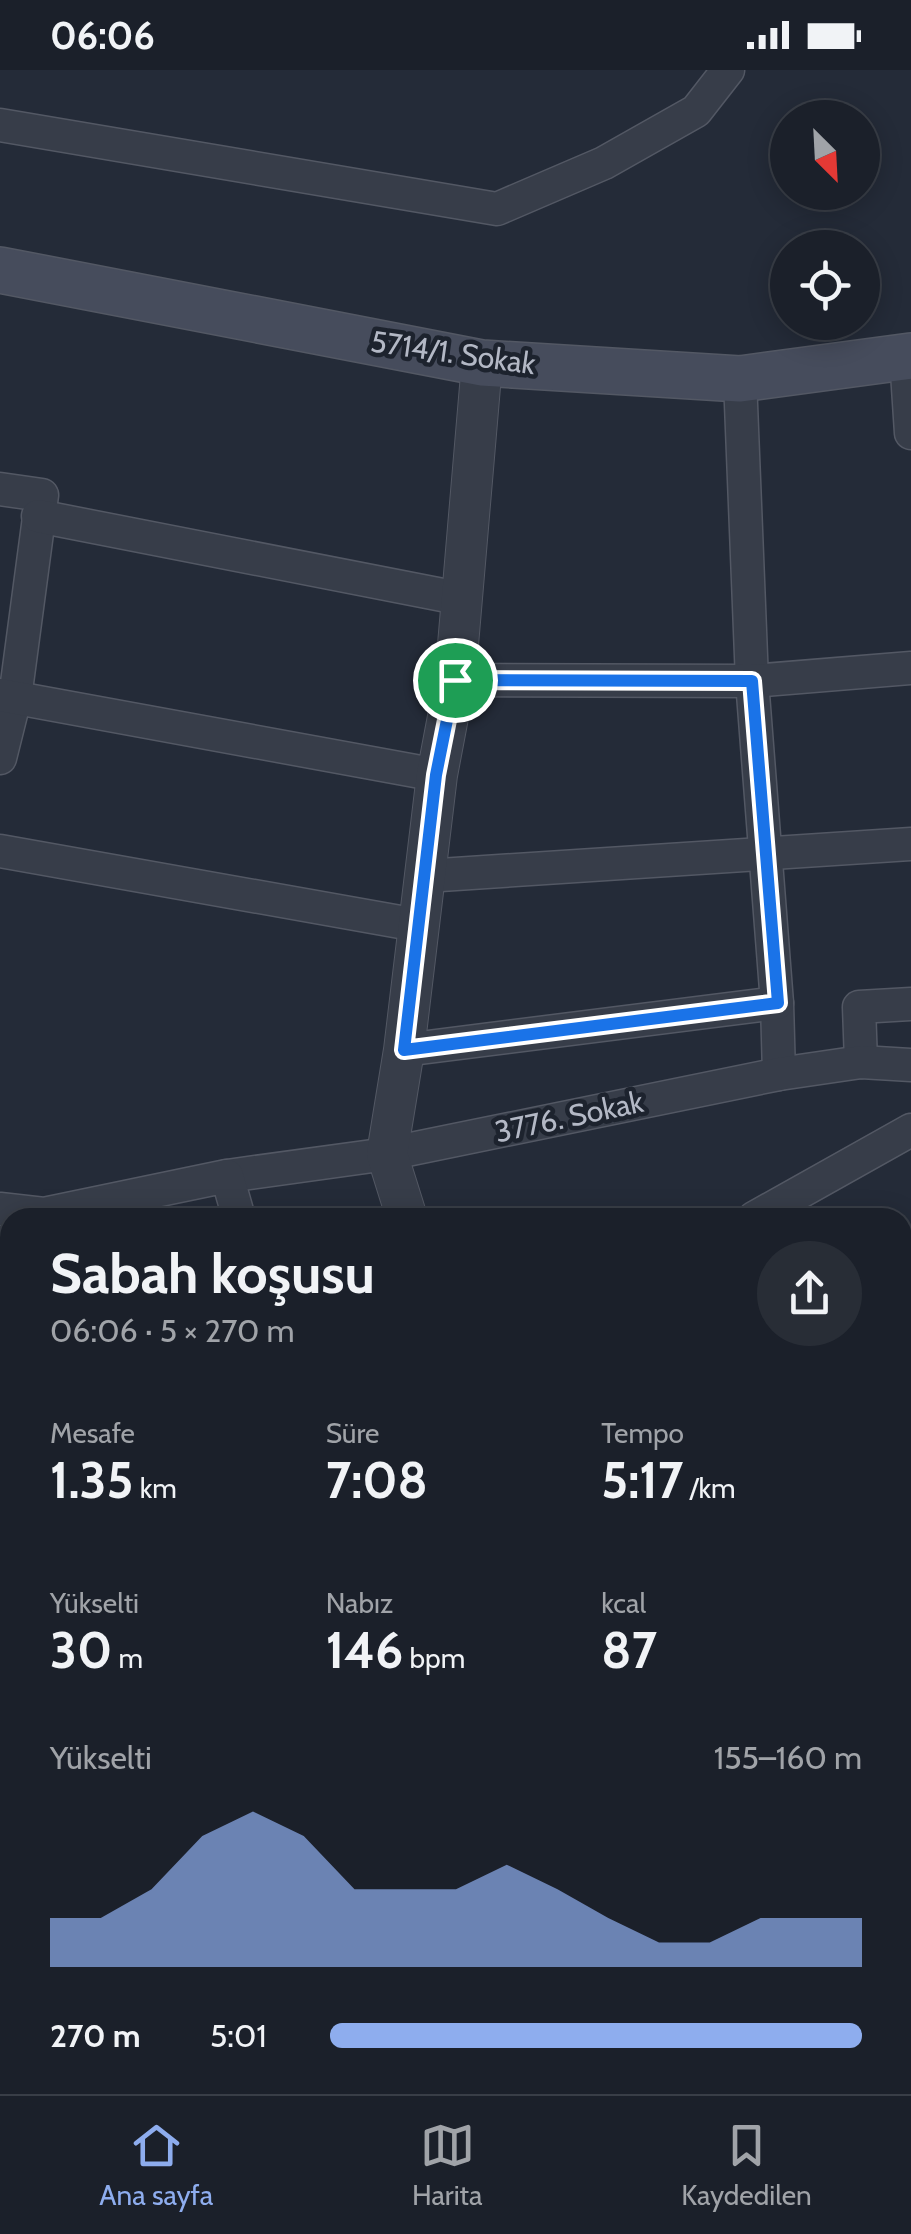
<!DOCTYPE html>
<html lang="tr">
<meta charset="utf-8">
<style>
body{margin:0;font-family:Cabin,sans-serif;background:#282d36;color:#f1f3f6;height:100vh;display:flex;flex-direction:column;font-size:38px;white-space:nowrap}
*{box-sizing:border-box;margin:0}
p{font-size:32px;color:#a0a3a8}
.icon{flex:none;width:55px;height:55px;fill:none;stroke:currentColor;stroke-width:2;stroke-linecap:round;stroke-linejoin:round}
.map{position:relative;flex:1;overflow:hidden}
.panel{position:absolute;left:0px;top:1138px;width:912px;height:888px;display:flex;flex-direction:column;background:#1b202a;border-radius:30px 30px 0 0;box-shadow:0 5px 25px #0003,0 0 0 2px #393e47}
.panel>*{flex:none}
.needle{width:65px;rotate:156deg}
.buttons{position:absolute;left:770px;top:30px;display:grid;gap:20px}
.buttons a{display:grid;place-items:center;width:110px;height:110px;border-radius:50%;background:#1b202a;box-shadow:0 5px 25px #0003,0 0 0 2px #393e47;font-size:50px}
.pin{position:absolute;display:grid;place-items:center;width:85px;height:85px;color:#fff;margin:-42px;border:5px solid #fff;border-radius:50%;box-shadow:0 2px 10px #0007}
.round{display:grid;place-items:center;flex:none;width:105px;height:105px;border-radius:52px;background:#282d36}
.summary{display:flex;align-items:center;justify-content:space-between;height:170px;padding:0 50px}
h1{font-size:55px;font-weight:700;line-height:75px}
.stats{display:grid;grid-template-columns:repeat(3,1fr);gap:15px;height:170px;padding:10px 50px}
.stats div{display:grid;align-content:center}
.stats b{font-size:50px;font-weight:700}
.stats small{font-size:28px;font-weight:400}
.stats p{font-size:28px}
.chart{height:280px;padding:20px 50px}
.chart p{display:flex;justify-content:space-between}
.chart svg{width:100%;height:180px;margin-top:10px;fill:#8eadee;opacity:.7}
ul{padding:0 50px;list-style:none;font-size:32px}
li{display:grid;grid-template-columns:160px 120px 1fr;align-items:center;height:75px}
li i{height:25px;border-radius:12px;background:#8eadee}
.status{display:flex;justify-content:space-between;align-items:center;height:70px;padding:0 50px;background:#1b202a;direction:ltr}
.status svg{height:28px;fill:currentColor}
.tab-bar{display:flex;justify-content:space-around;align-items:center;height:140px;border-top:2px solid #393e47;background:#1b202a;font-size:28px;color:#a0a3a8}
.tab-bar a{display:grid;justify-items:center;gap:5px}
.tab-bar .selected{color:#8eadee}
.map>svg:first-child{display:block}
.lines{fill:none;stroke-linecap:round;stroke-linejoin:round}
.minor-casing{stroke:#535864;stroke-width:35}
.tertiary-casing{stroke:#535864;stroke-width:42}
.secondary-casing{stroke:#535864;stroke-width:48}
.path{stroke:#465559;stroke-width:6;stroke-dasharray:8 8;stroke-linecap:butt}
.minor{stroke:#373d49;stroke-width:32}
.tertiary{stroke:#373d49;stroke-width:40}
.secondary{stroke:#464c5c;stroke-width:45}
.route-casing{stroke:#fff;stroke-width:20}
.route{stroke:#1a73e8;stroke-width:12}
.labels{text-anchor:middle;stroke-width:9;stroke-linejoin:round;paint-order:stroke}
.street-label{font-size:30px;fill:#b3b8c5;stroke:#1d232e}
</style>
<div class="status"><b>06:06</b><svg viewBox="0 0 49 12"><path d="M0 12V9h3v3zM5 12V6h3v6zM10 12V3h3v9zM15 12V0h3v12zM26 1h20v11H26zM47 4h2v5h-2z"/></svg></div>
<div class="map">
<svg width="911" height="2024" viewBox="0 0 911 2024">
<rect width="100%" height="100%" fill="#242b38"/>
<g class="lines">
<g class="minor-casing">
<g id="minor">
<path d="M0,55L497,139L604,93L696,41L728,0"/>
<path d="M906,287L911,363"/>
<path d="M740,309L752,611L777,933L779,1004"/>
<path d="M0,419L42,425L15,628L0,688"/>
<path d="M38,446L463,529"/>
<path d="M455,610L752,611L911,598"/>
<path d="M0,625L437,705"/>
<path d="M0,781L417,855"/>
<path d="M425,806L911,774"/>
<path d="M404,980L777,933"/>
<path d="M861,992L859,937L911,934"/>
<path d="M227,1106L387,1084L779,1004L861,992L911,995"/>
<path d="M0,1139L44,1144L227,1106L239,1148"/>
<path d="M754,1148L911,1060"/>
<path d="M0,1337L10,1362"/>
<path d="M902,1471L911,1482"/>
<path d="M902,1552L911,1545"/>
<path d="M0,1751L10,1760"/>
<path d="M902,1751L911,1768"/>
<path d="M291,2015L295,2024"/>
<path d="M425,2015L430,2024"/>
<path d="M613,2015L618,2024"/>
</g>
</g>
<g class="tertiary-casing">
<g id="tertiary">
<path d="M407,1148L387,1084L404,980L437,705L455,610L482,293"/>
<path d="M802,2015L808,2024"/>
</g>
</g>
<g class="secondary-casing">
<path id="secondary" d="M0,200L482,293L740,309L911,286"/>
</g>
<path class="path" d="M238,2024L245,2015"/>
<use href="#minor" class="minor"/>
<use href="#tertiary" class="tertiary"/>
<use href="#secondary" class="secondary"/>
</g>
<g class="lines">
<g class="route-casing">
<path id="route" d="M455,610L752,611L778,933L404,980L436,705Z"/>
</g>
<use href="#route" class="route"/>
</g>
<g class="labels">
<g class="street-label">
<text transform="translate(453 283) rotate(8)" y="10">5714/1. Sokak</text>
<text transform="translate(569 1047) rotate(-12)" y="10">3776. Sokak</text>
</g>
</g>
</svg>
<div class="buttons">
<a><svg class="needle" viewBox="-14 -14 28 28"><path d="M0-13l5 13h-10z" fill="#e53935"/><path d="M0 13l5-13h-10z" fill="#a0a3a8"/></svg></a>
<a><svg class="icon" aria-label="locate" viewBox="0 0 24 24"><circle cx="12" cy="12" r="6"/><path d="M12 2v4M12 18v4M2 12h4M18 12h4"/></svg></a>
</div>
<div class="pin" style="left:455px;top:610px;background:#1e9e55"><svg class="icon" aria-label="arrive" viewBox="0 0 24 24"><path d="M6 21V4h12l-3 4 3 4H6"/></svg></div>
<section class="panel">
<div class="summary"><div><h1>Sabah koşusu</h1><p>06:06 · 5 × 270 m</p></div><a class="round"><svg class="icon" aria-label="share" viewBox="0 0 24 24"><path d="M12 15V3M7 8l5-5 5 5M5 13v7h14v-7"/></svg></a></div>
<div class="stats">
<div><p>Mesafe</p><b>1.35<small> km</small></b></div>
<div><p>Süre</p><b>7:08</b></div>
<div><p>Tempo</p><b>5:17<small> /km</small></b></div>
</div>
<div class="stats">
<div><p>Yükselti</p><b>30<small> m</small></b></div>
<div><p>Nabız</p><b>146<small> bpm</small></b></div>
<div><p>kcal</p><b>87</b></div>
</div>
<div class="chart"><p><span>Yükselti</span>155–160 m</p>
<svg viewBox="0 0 160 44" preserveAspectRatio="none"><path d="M0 44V32L10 32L20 25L30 12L40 6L50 12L60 25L70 25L80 25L90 19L100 25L110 32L120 38L130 38L140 32L150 32L160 32V44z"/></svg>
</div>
<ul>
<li><b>270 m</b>5:01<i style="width:100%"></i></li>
</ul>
</section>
</div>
<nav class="tab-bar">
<a class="selected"><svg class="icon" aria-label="home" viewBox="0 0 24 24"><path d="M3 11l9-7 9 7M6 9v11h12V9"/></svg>Ana sayfa</a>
<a><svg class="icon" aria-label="map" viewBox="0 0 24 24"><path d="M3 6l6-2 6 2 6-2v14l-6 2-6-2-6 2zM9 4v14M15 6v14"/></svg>Harita</a>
<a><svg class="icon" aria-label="saved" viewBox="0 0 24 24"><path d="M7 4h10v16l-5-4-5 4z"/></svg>Kaydedilen</a>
</nav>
